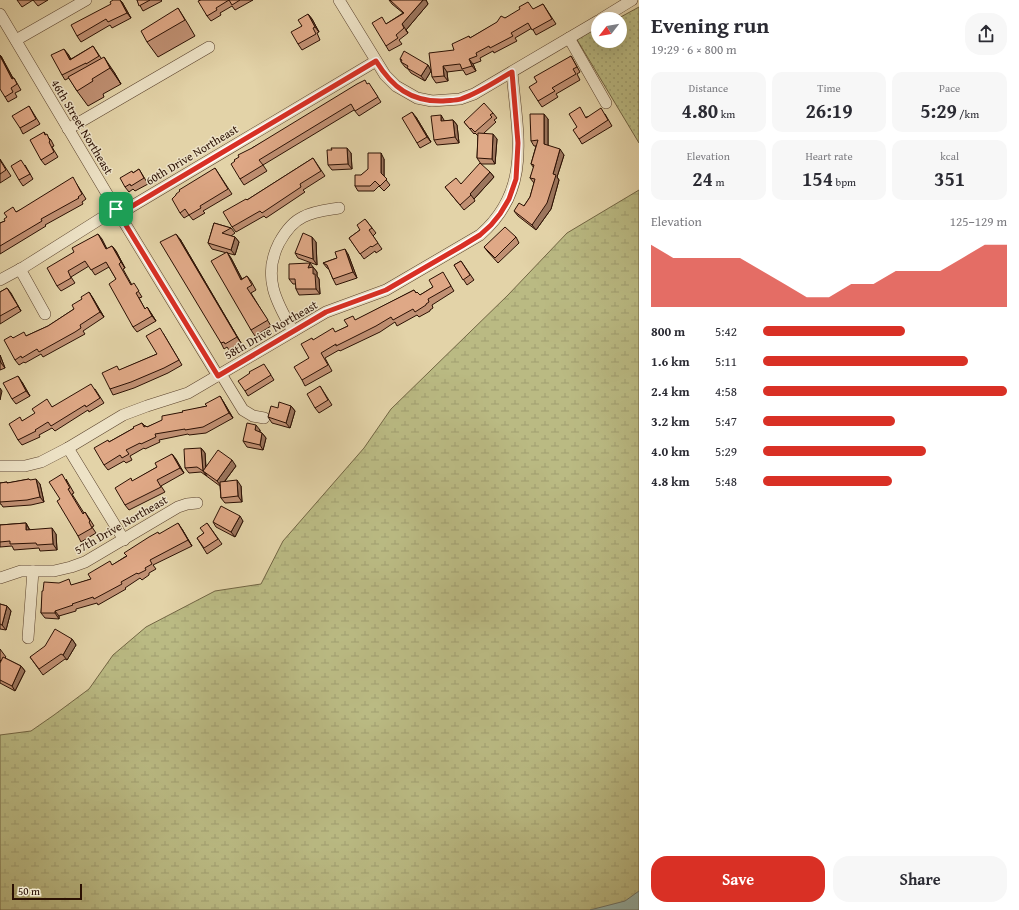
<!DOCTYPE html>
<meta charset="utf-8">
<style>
body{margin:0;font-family:"Gentium Book Plus",serif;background:#f7f7f7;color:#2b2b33;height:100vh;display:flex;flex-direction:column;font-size:15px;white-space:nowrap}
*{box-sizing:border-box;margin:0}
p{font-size:13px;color:#7c7c81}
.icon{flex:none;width:22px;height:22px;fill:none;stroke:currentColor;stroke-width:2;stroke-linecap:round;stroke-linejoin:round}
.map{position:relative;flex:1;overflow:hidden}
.side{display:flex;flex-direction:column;background:#fff;width:380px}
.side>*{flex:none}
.needle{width:26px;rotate:239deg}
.tools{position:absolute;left:591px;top:12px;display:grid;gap:8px}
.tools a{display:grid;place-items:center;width:36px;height:36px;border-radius:50%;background:#fff;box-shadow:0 4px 16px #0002;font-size:20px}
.scale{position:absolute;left:12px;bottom:10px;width:70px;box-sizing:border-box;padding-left:4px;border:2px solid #2b1003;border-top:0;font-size:11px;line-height:14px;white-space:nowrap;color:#2b1003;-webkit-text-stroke:3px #ede2c6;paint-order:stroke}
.pin{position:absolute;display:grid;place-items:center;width:34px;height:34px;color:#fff;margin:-17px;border-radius:8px;box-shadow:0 2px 6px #0006}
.round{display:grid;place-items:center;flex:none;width:42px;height:42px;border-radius:16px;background:#f7f7f7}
.headline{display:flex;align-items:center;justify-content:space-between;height:68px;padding:0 12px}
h1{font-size:22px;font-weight:700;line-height:30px}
.stats{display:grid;grid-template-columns:repeat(3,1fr);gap:6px;height:68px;padding:4px 12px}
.stats div{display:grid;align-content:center;border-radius:10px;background:#f7f7f7;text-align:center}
.stats b{font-size:20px;font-weight:700}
.stats small{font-size:11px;font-weight:400}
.stats p{font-size:11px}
.chart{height:112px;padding:8px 12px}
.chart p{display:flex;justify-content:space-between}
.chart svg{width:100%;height:72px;margin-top:4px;fill:#d93025;opacity:.7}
.cta{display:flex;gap:8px;margin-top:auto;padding:8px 12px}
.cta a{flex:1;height:46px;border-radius:16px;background:#d93025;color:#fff;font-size:16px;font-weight:700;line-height:46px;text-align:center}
.cta a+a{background:#f7f7f7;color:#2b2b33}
ul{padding:0 12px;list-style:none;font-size:13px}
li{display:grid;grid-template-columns:64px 48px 1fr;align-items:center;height:30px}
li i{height:10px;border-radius:5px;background:#d93025}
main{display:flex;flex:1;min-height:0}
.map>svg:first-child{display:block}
.wetland{fill:url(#wetland-marsh);stroke:#726543}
.park{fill:url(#park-dots);stroke:#726543}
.water{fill:#96b7af;stroke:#6b746a}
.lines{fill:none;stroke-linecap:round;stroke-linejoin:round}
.minor-casing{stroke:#59412c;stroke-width:12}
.minor{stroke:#ede2c6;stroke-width:11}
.wall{fill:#c09073;stroke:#2b1003}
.shaded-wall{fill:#9c765e;stroke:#2b1003}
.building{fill:#dfa886;stroke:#2b1003}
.route-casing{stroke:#fff;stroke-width:8}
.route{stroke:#d93025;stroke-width:5}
.labels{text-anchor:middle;stroke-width:3;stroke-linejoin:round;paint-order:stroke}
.street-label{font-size:12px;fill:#2b1003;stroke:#ede2c6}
</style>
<main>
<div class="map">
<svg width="639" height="910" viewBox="0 0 639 910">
<defs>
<pattern id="wetland-marsh" width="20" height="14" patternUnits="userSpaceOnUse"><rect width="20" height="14" fill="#baba83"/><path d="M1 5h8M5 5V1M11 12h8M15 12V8" fill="none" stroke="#a09f70"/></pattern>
<pattern id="park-dots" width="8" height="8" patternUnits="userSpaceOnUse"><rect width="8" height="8" fill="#baba83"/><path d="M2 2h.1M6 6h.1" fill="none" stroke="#a09f70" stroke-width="1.8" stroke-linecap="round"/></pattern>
</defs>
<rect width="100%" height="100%" fill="#e3d3a8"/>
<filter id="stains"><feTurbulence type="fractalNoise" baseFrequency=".005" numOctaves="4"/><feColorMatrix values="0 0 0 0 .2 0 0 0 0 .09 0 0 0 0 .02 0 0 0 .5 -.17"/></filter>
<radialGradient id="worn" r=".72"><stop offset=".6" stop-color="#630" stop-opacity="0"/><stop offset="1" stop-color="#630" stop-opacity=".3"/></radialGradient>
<path class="wetland" d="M639,190V910H0V735L31,731L54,715L89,689L113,655L146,627L215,591L261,584L283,541L364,448L391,409L508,295L567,233Z"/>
<path class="park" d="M639,7V143L573,33L610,11L615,19H598V41H620V19H617Z"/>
<path class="water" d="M639,891V910H590L625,901Z"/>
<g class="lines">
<g class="minor-casing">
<g id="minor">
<path d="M339,0L385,75L396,86L417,98L432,101L460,99L474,94L598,21"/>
<path d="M0,14L116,209L218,376"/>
<path d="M601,19L632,0"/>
<path d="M569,38L606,103"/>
<path d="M16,40L86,0"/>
<path d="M68,129L209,47"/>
<path d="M20,269L45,314"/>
<path d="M0,280L24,267L116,209L129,208L376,61"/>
<path d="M293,331C276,302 262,276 279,243C285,232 292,222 303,217C314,211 327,210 339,208"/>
<path d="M221,374L243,410L253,416L264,418"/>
<path d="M68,448L124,540"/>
<path d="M0,466H25L41,462L68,448L123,415L147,406L188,393L326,312L386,290L480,235C533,189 517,133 512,72"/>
<path d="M0,578L21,571H54L71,567L85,562L178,507L187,504L197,503"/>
<path d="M28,638L33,571"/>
</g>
</g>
<use href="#minor" class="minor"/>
</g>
<g class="wall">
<path d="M17,0H48L38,6L33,0L22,7Z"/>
<path d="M137,0H161L162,1L143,11Z"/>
<path d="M201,0H253L235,10L232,6L220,13L221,15L211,21L207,16Z"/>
<path d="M389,0H426L428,4L406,30L408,33L399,40L402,44L389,51L386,46V24L403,13L392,4Z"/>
<path d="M122,2L131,18L112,28L110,25L81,42L77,36Z"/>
<path d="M543,4L556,24L536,35L532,28L515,38L517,41L494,53L493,51L480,58L481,61L473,64L476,71L466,75L463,70L447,72L448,81L436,83L432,77L454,50L469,36L470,38L505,18L534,9Z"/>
<path d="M178,8L188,24L195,36L158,57L147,42Z"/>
<path d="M308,14L312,19L319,32L317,33L320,40L302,50L298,44L302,26Z"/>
<path d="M93,46L101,58L114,72L121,84L103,94L104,97L88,106L77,91L69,78L65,80L62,75L68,54L71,59Z"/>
<path d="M1,56L13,78H14L21,90L15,93L17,97L8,102L5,97Z"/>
<path d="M571,56L580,72L577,74L580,80L556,94L558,97L542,107L538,101L537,82Z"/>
<path d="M400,59L428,65L431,71L425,81L411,73L408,69L405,67L401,62V61Z"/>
<path d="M367,84L372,88L381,102L359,116L354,110L263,165L267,171L244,185L240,179L252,148Z"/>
<path d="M29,106L40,124L23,134L20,128Z"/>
<path d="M493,113L497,118L494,120L496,122L484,133L497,139L495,164H481L477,158L478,136L475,133L474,134L464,122Z"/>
<path d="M605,114L612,126L582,144L579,139L586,117Z"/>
<path d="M416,117L431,142L420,148L417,143Z"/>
<path d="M548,119V146L564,155L557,177L559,180L551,209L536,230L518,216L514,211L524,206L530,197L534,183L530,178L534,168L531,164L536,146H534L531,141Z"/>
<path d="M444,120V121L453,120L457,125L459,143L437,145L434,140Z"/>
<path d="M44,132L46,135L51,140L54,146L52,147L58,157L45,165L41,160Z"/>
<path d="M351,153L352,169L332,170L328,165Z"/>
<path d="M313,158L325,176L303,190L305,192L266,218L264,216L236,232L232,227L247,200Z"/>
<path d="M0,159L11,176L0,183Z"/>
<path d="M384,159V177L390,185L384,191L379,186L374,191H358L355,186L361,175Z"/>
<path d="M25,165L33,179L23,186L19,180Z"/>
<path d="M215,168L232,194L203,211L205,213L193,220L189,215L184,218L180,213Z"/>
<path d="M139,169L148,184L135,191L133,189L129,192L125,187L133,173Z"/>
<path d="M490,172L494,177L474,199L475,201L464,210L445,187L461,184Z"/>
<path d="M76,183L86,199L82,202L83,204L45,225L46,226L0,254V223L5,221L16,212Z"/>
<path d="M365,219L376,233L373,236L382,249L376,253L375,251L364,259L349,238L360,230Z"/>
<path d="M214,223L231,228L235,233L231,236L235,237L239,242L235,255L227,253L231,258L242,279L247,276L251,281L256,290L251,293L271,326L255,336L251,330L227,253L212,249L208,243Z"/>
<path d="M98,234L107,249L112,246L116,251L125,268L123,269L132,285L137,289L142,297L139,298L145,309L147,307L156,321L137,332L133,327L116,279L109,267L95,275L89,266L71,277L75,283L61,291L57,286L74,252Z"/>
<path d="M516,237L519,243L498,263L488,252L484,247Z"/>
<path d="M180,239L241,343L229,350L227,347L224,349L221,343Z"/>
<path d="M316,242L317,265L298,258L295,253Z"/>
<path d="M348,254L357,278L336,285L333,279L329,269L327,268L323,263Z"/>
<path d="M461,261L474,280L467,285L454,265Z"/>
<path d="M313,267L317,272V276L319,279L320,294L299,295L296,289V284H293L289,279Z"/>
<path d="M446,278L454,291L432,305L433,308L430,310V311L419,317L417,315L397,326L395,322L380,332L340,351L339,350L325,358L332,371L305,386L302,380L309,358L336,332L348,326L356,320L414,290L416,293L420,295L433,287Z"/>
<path d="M7,288L21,311L0,324V292Z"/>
<path d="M89,292L104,317L83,331L85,334L43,357L41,354L25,363L24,362L19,365L15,360L13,338L26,336L48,326L74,309Z"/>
<path d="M163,333L182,365L168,373L134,388L113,395L110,389L120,370L157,354Z"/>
<path d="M0,355L5,368L0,370Z"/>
<path d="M267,369L274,380L248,396L245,391Z"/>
<path d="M22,382L30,396L16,404L12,399Z"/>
<path d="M320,386L332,405L319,413L315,408Z"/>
<path d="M95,389L104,403L89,412L88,410L55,431L52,428L39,435L40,437L22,445L18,440L22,421L52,407Z"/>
<path d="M223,401L233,418L206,433L189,435L188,434L159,440L160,442L145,449L144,448L130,456L132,460L126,463L124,461L108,470L104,465L109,442L134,428L142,423L145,426H146L147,427L183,412L207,406Z"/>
<path d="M291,406L295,411L290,428L272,423L268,417L278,408Z"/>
<path d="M260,430V432L262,433L266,438L263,450L247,447L243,441Z"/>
<path d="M201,448L205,453L206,466H236L225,481L241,486L242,502L225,503L221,498L220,486L201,472L189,473L185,468Z"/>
<path d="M172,454L184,473L161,486L165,492L129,510L125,505L133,481L157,467Z"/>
<path d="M29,479L30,480L40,484L44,502L31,505L3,507L1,504H0V483L7,482L8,483Z"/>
<path d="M66,479L74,493L72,494L84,513L85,512L89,518L94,526L92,527L96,533L81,542L78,536Z"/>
<path d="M243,521L235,537L216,527L213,522Z"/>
<path d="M26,523L30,530L56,534L57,550L40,551L39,548L14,550L12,546L0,547V525Z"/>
<path d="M207,523L222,544L207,554L197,538L204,533Z"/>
<path d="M182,529L192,546L153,565L156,569L149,573V575L142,580L140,578L125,588L126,589L98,605L97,603L76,609V611L59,616V619L45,618L41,613L43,591L73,585L91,579L160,534Z"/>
<path d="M0,604L7,606L11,611L6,630L0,629Z"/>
<path d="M72,639L76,645L67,660L65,659L43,675L30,657Z"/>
<path d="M0,649L6,657L5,658L21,666L25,671L15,691L0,683V663L1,660L0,661Z"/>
</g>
<g class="shaded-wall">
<path d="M120,0L122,2L131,18L127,13Z"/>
<path d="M423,0H426L428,4L406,30L408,33L402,24Z"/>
<path d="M308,14L312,19L319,32L315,27Z"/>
<path d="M64,49L68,54L74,65L70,60Z"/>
<path d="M0,55L1,56L16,84L12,79Z"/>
<path d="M104,57L114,72L121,84L110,68Z"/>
<path d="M469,59L473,64L476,71L472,66Z"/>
<path d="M428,65L431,71L425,81L421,76Z"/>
<path d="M443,66L447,72L448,81L444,76Z"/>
<path d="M412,112L416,117L431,142L427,137Z"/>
<path d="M544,114L548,119V150L544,144Z"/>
<path d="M441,115L444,120L445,127L441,121Z"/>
<path d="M453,120L457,125L459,143L455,137Z"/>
<path d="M493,134L497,139L495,164L492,159Z"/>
<path d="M347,148L351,153L352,169L348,164Z"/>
<path d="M560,149L564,155L557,177L559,180L551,209L536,230L532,225L553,174Z"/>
<path d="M381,153L384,159V178L381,173Z"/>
<path d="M490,172L494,177L474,199L470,194Z"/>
<path d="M98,234L102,239L110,255L106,249Z"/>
<path d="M176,234L180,239L241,343L237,337Z"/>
<path d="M235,237L239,242L235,255L231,250Z"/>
<path d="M312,237L316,242L317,265L313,259Z"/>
<path d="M112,246L116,251L125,268L121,262Z"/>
<path d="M345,249L348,254L357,278L353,272Z"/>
<path d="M227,252L231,258L245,285L241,280Z"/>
<path d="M310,263L317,272V276L319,279L320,294L316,289L308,268Z"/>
<path d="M7,288L11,293L21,311L18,306Z"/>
<path d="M89,292L93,298L104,317L100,312Z"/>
<path d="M147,307L151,313L156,321L152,316Z"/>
<path d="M0,355L5,368L1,363L0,360Z"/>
<path d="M18,376L22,382L30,396L26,391Z"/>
<path d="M0,388L2,391L0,400Z"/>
<path d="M220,396L223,401L233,418L229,413Z"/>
<path d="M291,406L295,411L290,428L286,423Z"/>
<path d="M256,425L260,430L259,435L255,430Z"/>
<path d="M262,433L266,438L263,450L260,445Z"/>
<path d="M201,448L205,453L206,473L203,471L207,476L203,471Z"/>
<path d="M172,454L176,459L184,473L180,468Z"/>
<path d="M232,460L236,466L221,486L217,481Z"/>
<path d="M36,479L40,484L44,502L40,497Z"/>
<path d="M237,480L241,486L242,502L238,496Z"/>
<path d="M240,516L243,521L235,537L231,532Z"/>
<path d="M26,523L29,529L30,535L26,530Z"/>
<path d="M178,523L182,529L192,546L188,540Z"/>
<path d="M52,528L56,534L57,550L53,544Z"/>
<path d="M7,606L11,611L6,630L2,625Z"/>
<path d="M55,611L59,616V619L55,613Z"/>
<path d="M72,639L76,645L67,660L63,655Z"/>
<path d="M21,666L25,671L15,691L12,686Z"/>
</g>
<g class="building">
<path d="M113,0H120L127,13L108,22L106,19L77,36L71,25L111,4L110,2Z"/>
<path d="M137,0H150L139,6Z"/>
<path d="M201,0H240L232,5L229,0L216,8L217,10L207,16L198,1Z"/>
<path d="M390,0H423L402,24L404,28L396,35L398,38L386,46L372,23L382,17L386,24L404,13Z"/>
<path d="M528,2L533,9L543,4L552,19L532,30L528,23L511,33L513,36L490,48L489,46L476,53L477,56L469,59L472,66L462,69L460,64L443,66L444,76L432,77L429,53L454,50L452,44L469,36L470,38L497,22L501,16L505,18L520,9L519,7Z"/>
<path d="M178,8L185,20L147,42L141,31Z"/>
<path d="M308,14L315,27L313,28L316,34L298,44L291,32L302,26L298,20Z"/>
<path d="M93,46L99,56L86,64V63L62,75L51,55L64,49L70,60Z"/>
<path d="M404,51L428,65L421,76L407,68L408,66L401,62L402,60L400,59Z"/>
<path d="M0,56L12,79L14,78L17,84L11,88L13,92L5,97L0,89Z"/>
<path d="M571,56L577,67L573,69L576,74L552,88L555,91L538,101L529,87L537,82L534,77Z"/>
<path d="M104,57L110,68L92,79L93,81L77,91L68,77Z"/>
<path d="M365,80L367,84L369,83L378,97L355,111L351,104L259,160L263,165L240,179L231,164L235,161L234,160L239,157L238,155L252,148L357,84Z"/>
<path d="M484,103L493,113L490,115L492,117L475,132L471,128L470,129L464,122Z"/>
<path d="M29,106L36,119L20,128L12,116Z"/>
<path d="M580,107L586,118L601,108L608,120L579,139L573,130L577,127L569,114Z"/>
<path d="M412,112L427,137L417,143L402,118Z"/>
<path d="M530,114H544V144L560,149L553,174L556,175L547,203L532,225L514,211L519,203L524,206L530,197L535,179L530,178L534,165L531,164L538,140L531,141Z"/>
<path d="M441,115V121L453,120L455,137L434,140L431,116Z"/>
<path d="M44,132L45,135L47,134L50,141L49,142L54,152L41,160L30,140Z"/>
<path d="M478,133L493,134L492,159L477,158Z"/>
<path d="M331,148H347L348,164L328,165L327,150H332Z"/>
<path d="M368,153H381V173L387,179L380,186L375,181L370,186H355V175H361L368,169Z"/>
<path d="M313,158L321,171L300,184L301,187L262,213L260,211L232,227L223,212L246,199L247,200Z"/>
<path d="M0,160L6,170L0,174Z"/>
<path d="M21,160L30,174L19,180L11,166Z"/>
<path d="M480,163L490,172L470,194L471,195L460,205L445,187L456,178L461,184Z"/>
<path d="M215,168L228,189L200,206L201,208L189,215L185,209L180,213L172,199L176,195V194L180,191L179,190Z"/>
<path d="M139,169L144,178L131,186L130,184L125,187L120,178L132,171L133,173Z"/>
<path d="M73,177L82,194L78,197L79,198L41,219L42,221L0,246V223L5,221L4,219L7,217L4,213L13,207L16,212L18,211Z"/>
<path d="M365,219L372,228L369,230L378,243L372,247L371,246L360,254L349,238L360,230L357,225Z"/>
<path d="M214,223L231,228L222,233L235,237L231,250L208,243Z"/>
<path d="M505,227L516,237L495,258L484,247Z"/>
<path d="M303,233L312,237L313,259L295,253Z"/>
<path d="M98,234L106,249L112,246L121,262L119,264L131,285L134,283L139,291L136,293L145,309L147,307L152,316L133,327L109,284L116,279L106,262L91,270L85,261L68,271L71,278L57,286L47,268L74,252L72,248Z"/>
<path d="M176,234L237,337L225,344L224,342L221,343L160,242Z"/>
<path d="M345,249L353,272L333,279L327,265L323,263L337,258L335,252Z"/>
<path d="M227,252L241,280L247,276L252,285L247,288L268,320L251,330L211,261Z"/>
<path d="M461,261L470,275L463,280L454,265Z"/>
<path d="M310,263L308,268L313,267V274H315L316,289H296L295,279H289V264Z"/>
<path d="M443,272L451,286L428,299L429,302L426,304V305L415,312L413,309L393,320L391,317L376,326L336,346V344L321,353L328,365L302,380L294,367L309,358L301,344L312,338L313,340L333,328L335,332L348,326L344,320L353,316L355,320L414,290L416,293L417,292L420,295L433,287L429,280Z"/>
<path d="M7,288L18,306L0,316V292Z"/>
<path d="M89,292L100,312L80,325L81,328L75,332L39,352L37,349L22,358L21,356L15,360L4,340L11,336L13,338L24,332L26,336L48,326L74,309L72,305L82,299L81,297Z"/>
<path d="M160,328L179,360L164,368L131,382L110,389L102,373L117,366L119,370L157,354L146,336Z"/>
<path d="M264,364L271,375L245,391L238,381L250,373L249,372Z"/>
<path d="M18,376L26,391L12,399L3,383Z"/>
<path d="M91,384L100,398L86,407L85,405L51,426L48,422L35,430L36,431L18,440L9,424L20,417L22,421L35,413L32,409L47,399L52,407Z"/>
<path d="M320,386L328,400L315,408L307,394Z"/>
<path d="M220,396L229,413L203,427L185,430V429L155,434L156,437L141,444L140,443L126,450L129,454L122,458L120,455L104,465L94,448L108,440L109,442L134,428L133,427L142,423L144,427L146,426L147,427L162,420V416L183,412L182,411L207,406L205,404Z"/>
<path d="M279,402L291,406L286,423L268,417L271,406L278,408Z"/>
<path d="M247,423L256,425L255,430L262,433L260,445L243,441Z"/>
<path d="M201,448L203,471L197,467L185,468L184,449Z"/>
<path d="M218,450L232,460L217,481L203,471Z"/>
<path d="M172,454L180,468L157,480L161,487L125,505L115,488L131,478L132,481L157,467L155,463Z"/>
<path d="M62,474L70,488L68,489L83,514L85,512L90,521L89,522L92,528L78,536L57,501L60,499L49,482Z"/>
<path d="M29,479L30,480L36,479L40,497L27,500L0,502V483L7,482V483Z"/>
<path d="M237,480L238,496L221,498L220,482Z"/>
<path d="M221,506L240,516L231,532L213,522Z"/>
<path d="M26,523V530L52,528L53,544L37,545L36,543L10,544V541L0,542V525Z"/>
<path d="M178,523L188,540L150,560L152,564L145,568L146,570L138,574L137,573L121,582L122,584L94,599L93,597L72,604L73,605L55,611V613H41L42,591H43L44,582L59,583L69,579L71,585L91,579L88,574L110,561L112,565L127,556L124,553L149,537L158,532L159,534Z"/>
<path d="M207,523L218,539L204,548L197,538L204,533L200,528Z"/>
<path d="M0,604L7,606L2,625L0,624Z"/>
<path d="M55,629L72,639L63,655L61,654L39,669L30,657L45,646Z"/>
<path d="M3,657L21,666L12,686L0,680V663Z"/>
</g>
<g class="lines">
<g class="route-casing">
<path id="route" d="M376,61C392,87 411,102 443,101C449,100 455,101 461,99C479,93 496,81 512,72L518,143L516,179L509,199L500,214L491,225L480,235L462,246L386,290L326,312L218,376L116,209L129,208Z"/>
</g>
<use href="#route" class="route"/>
</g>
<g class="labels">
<g class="street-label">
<text transform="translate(82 127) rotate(59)" y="4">46th Street Northeast</text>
<text transform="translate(192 155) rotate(-31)" y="4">60th Drive Northeast</text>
<text transform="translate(271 330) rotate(-30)" y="4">58th Drive Northeast</text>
<text transform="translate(121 525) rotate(-30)" y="4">57th Drive Northeast</text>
</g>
</g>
<rect width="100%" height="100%" filter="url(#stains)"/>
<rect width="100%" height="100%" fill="url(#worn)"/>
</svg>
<div class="tools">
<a><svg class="needle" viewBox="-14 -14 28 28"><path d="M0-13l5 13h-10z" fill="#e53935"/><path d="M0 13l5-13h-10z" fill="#7c7c81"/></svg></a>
</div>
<div class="scale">50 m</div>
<div class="pin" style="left:116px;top:209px;background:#1e9e55"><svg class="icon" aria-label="arrive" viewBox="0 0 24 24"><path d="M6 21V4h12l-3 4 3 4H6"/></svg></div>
</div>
<section class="side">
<div class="headline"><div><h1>Evening run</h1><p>19:29 · 6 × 800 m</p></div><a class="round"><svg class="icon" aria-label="share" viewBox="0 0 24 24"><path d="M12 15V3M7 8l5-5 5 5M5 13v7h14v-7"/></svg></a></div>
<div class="stats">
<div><p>Distance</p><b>4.80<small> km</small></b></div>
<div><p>Time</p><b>26:19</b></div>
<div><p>Pace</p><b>5:29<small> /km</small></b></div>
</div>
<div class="stats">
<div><p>Elevation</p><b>24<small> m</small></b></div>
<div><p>Heart rate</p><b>154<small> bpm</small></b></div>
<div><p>kcal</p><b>351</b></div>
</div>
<div class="chart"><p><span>Elevation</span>125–129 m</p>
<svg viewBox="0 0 160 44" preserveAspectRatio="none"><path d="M0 44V6L10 14L20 14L30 14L40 14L50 22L60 30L70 38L80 38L90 30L100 30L110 22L120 22L130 22L140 14L150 6L160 6V44z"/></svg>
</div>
<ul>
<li><b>800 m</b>5:42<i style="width:58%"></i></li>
<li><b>1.6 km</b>5:11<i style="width:84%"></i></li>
<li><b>2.4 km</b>4:58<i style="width:100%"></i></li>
<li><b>3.2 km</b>5:47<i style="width:54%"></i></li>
<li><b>4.0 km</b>5:29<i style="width:67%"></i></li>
<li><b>4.8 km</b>5:48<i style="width:53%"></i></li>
</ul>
<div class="cta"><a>Save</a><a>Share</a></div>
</section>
</main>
